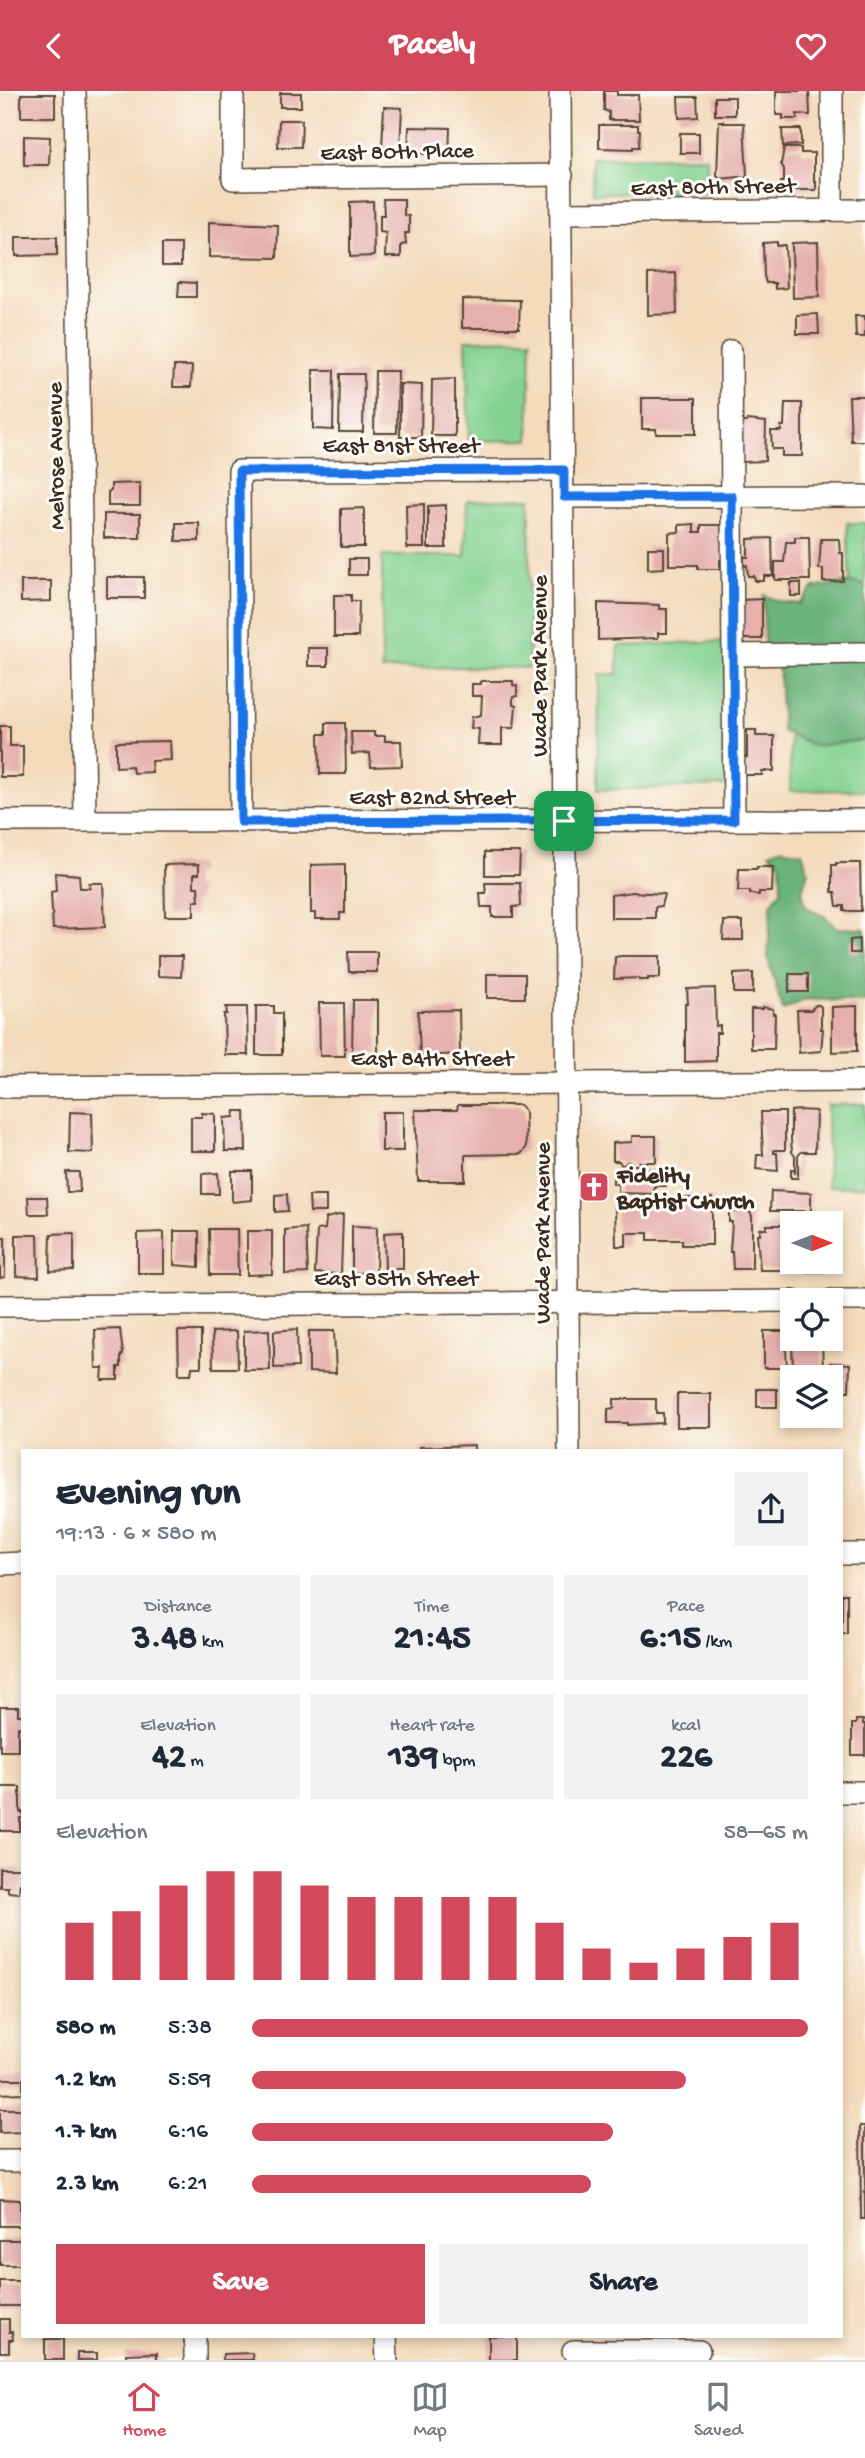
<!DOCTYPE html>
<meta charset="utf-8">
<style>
body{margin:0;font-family:"Gochi Hand",sans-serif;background:#f2f2f3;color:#1f2937;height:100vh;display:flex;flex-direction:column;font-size:26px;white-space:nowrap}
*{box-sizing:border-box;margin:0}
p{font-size:23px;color:#747a83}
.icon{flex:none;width:38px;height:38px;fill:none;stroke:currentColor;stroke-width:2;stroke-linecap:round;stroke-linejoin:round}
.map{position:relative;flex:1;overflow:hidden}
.side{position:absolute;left:21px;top:1358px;width:822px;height:889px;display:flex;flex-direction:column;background:#fff;border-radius:0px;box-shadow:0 4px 10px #0003}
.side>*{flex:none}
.needle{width:46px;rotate:90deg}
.controls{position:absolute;left:780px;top:1120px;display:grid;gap:14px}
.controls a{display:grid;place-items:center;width:63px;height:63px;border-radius:0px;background:#fff;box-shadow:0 4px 10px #0003;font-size:35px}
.pin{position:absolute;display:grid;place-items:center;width:60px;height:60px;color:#fff;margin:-30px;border-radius:14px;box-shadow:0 4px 10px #0006}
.round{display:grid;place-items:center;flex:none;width:74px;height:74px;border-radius:0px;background:#f2f2f3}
.head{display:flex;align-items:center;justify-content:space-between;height:119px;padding:0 35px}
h1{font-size:38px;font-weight:700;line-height:52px}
.figures{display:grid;grid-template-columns:repeat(3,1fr);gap:10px;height:119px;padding:7px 35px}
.figures div{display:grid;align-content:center;border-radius:0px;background:#f2f2f3;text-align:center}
.figures b{font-size:35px;font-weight:700}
.figures small{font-size:19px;font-weight:400}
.figures p{font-size:19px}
.chart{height:196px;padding:14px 35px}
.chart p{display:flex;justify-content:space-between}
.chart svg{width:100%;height:126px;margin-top:7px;stroke:#d1495b;stroke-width:6}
.primary-button{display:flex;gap:14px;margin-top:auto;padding:14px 35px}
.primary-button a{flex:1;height:80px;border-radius:0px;background:#d1495b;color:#fff;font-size:28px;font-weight:700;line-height:80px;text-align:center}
.primary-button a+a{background:#f2f2f3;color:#1f2937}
ul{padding:0 35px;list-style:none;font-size:23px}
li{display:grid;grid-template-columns:112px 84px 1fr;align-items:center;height:52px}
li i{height:18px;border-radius:9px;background:#d1495b}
header{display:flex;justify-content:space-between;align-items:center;height:91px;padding:0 35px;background:#d1495b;color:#fff;font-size:32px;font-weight:700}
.tab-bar{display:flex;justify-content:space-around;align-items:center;height:98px;border-top:2px solid #e0e1e3;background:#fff;font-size:19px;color:#747a83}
.tab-bar a{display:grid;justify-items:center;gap:4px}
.tab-bar .on{color:#d1495b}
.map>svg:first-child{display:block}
.green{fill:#84d190;stroke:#607e57;stroke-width:2}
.forest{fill:#6bb37a;stroke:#536e4c;stroke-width:2}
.building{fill:#e6b0ad}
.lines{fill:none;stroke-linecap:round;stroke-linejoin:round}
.minor-casing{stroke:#574536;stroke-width:24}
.minor{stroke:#fff;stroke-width:21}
.route-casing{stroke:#fff;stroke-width:14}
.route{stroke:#1a73e8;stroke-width:9}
.labels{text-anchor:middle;stroke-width:6;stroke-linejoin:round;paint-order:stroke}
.street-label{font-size:23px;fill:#3b2a1e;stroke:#fdfcf7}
.poi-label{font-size:23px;font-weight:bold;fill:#3b2a1e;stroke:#fdfcf7;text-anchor:start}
</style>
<header><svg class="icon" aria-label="back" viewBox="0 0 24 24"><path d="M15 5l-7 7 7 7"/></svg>Pacely<svg class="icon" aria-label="heart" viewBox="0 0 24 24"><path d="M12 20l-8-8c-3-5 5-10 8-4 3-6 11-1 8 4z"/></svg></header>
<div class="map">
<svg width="865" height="2269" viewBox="0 0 865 2269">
<rect width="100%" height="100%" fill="#fdfcf7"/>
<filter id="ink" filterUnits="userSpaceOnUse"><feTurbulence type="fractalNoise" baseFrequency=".0143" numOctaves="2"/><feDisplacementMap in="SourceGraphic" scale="14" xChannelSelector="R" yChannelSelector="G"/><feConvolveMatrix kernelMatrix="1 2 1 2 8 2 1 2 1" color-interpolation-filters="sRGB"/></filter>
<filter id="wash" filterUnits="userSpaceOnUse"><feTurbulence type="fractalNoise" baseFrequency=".00686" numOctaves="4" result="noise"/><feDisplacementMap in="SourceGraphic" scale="28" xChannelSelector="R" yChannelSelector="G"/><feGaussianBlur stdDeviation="1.57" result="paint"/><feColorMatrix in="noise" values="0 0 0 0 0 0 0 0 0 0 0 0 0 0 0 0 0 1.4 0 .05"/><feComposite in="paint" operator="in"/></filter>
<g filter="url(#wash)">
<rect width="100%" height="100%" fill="#f3dbbc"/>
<g class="green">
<path d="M707,66V102H593L592,67Z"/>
<path d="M531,248L529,349L469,350L466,249Z"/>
<path d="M530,407L529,577L452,576L382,579V465H465L467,409Z"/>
<path d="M847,432H865V494L850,491Z"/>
<path d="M726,550V695L598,699L599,583H618V555Z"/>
<path d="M790,643L815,655L865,649V699L790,700Z"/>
<path d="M865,1013V1095L828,1096L827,1014Z"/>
</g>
<g class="forest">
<path d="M850,491L865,494V649L815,655L782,640L779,579L764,557V504L781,511L800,513L814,497Z"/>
<path d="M781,757L802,761L808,780L802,800L806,816L824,825L838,837L865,838V911L806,908L783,919L768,868L771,813L781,799L780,771L769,762Z"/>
</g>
<g id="blocks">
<g class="building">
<path d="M604,0H617V4H638L639,29H609V21L604,19Z"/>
<path d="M776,0H809L810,24L797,23V28H783V24H776Z"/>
<rect x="280" y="2" width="21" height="14"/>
<rect x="21" y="3" width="34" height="23"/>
<path d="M678,6H697L698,26L679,27Z"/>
<rect x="715" y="6" width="20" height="18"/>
<path d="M384,16L402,17L400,57L382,56Z"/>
<path d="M279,29H302L301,56H278Z"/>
<path d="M719,30H723V32H744L747,85L744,88L739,86L720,88L717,85Z"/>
<path d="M599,34H638V39H640L639,56H633V58L599,57Z"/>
<path d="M409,36L450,37L449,64L408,62Z"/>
<path d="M782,38H801V54L783,55Z"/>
<rect x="680" y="42" width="19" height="20"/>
<path d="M24,45L50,46L49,74H24Z"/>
<path d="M784,57H801V62H814V91H816V99H781V91H784V78L781,73Z"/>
<path d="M383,108H404V124L409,125V142H405L406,153L401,154V166H385L386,142L380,141V124H384Z"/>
<path d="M373,110L374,165L350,166V111Z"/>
<path d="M209,131L278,134L277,167L209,166Z"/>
<path d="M16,146H57V164L16,165Z"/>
<path d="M777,151V155L785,154L787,197L775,198V192H766L764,185L763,152Z"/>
<path d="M818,151L819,206L793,207L792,152Z"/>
<rect x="162" y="153" width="19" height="22"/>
<path d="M676,182L677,223L648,224V183Z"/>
<path d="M179,191L196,192V206H178Z"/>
<path d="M462,208L520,209L519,237H462Z"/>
<path d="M818,223L819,243H797V224Z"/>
<path d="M855,225H865V246H856Z"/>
<path d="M174,275H192L191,296H173Z"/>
<path d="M313,279H334L333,339L313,338Z"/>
<path d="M375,280H398L397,342H374Z"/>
<path d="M340,283H364L363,341H339Z"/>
<path d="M455,288V345H431L432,289Z"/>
<path d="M400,293L422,294L421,346H400Z"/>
<path d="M849,305H865V350H851Z"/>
<path d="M642,307H696V343H656V338H642Z"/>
<path d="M785,312H802V365H782V358H772L771,340H781V335H784Z"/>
<path d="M747,329L766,331L765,370L742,371L740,342L742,331H747Z"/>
<path d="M140,392V415H108V401L111,400V393Z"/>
<path d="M424,413V457H407L406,414Z"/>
<path d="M446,414V457H428V415Z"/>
<path d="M364,417V456H341V418Z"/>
<rect x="104" y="423" width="36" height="24"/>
<rect x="176" y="432" width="23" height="18"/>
<path d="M694,433V441H701V434H723L724,469H720V478H698V474H669V442L679,441V434Z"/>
<path d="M795,446H809L810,489H775V471H784L786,451H795Z"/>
<path d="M772,447L773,485H764V490H755L754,485H748L747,474L744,475V466H748V448Z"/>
<path d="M821,448H839L840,462H843V490L823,491V478H819Z"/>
<path d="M648,457H664V477L648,478Z"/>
<rect x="349" y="468" width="18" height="16"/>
<rect x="107" y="486" width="37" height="21"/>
<path d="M21,490H51V510L21,511Z"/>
<rect x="791" y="492" width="10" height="13"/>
<path d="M334,504H351V510H359L358,546H334Z"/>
<path d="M762,508V548H742V509Z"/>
<path d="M598,512L659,514V518H667V542H658V547L598,549Z"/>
<rect x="308" y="557" width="20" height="18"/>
<path d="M481,590H513V594L517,595V605L513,606V614L516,615L514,637H502V654H478L479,638L471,637L472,626L481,624L482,605H472V593H481Z"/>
<path d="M326,632H345L346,683H320L319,643H326Z"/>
<path d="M0,635H10V655H23V686H0Z"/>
<path d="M747,639H756V645H774V680H762V684H743V666H747Z"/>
<path d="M351,641H374V645H385V650H401L402,675L371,676L370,662L352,663Z"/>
<path d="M170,650L171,669L151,670L152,681L133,682L132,675L116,676V651Z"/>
<path d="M485,761H520L519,784H485Z"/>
<path d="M836,772H860L861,820H844V815H837L835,801H832V774H836Z"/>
<path d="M199,773V783H194V796H198L199,810H194V825H165L164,774Z"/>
<path d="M345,773V822H340V828H315V822H311V774Z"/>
<path d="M757,776H773L772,801H759V804L750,803V800H738L739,778H757Z"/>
<path d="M55,782L79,784L80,797H90L89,792H103L105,836L53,838L51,801L56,800Z"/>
<path d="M485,792H520L521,815L513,816V826H492V816H481L480,802H486Z"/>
<path d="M632,801L664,803L661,815L655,816V827H611V804Z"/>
<path d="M724,830H743V849H723Z"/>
<path d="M859,848V862H850V849Z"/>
<path d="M348,861H377V881H349Z"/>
<path d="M158,865H182L181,886L158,885Z"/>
<path d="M621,865H660V887H648V889H639V887L614,888L615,866Z"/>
<path d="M753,882V902H734V883Z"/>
<rect x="487" y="883" width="38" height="24"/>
<rect x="789" y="883" width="19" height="18"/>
<path d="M715,897L716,935L720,934V942H716V970L685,971V913H688L687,898Z"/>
<path d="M353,909H378V963H352Z"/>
<path d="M319,912H344L345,965H320Z"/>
<path d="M816,914H819L821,916V938H823L821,960L799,962L797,919H811Z"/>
<path d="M256,915H274V922H282V964H256Z"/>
<path d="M857,915V960L832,961V916Z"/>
<path d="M226,916H247L248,964H225L224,923H227Z"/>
<path d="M763,916L773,918V923H775L774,958H751V918H763Z"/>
<path d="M459,919L460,963L420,965L418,920Z"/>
<path d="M458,1014H520L525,1020L526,1057L521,1063L465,1064V1090H418L415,1019H457Z"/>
<path d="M799,1019L816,1020L815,1061H801L798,1065V1087H791V1078H794L795,1083V1065L792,1061L791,1048V1020Z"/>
<path d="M235,1020H245L246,1060H225L224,1027L234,1026Z"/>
<path d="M70,1021L92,1022L93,1062L69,1061Z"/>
<rect x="382" y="1021" width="21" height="39"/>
<path d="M761,1021H785V1059H774V1062H777L778,1080L756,1078L757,1064H763Z"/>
<path d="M202,1022L215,1023V1060H191V1026H202Z"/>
<path d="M632,1045H656V1071H639V1074H630L631,1071H627L622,1075L619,1070H613V1052L632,1051Z"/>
<path d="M618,1078L666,1079V1095H654V1103L618,1102V1093H613V1079Z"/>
<path d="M232,1080H252V1109L232,1111Z"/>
<path d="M66,1081H79L80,1101H67Z"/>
<path d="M218,1082L219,1103H202V1083Z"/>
<path d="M771,1100L811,1102V1120H770Z"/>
<path d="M287,1103L288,1120L275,1121V1104Z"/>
<path d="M309,1105H326V1121H310Z"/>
<path d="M28,1106H47L48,1123H29Z"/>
<path d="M675,1107H712V1154H682V1149H648V1142H626V1155H616L615,1113L671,1111V1115H675Z"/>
<path d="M729,1121H750L752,1125V1178H733L732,1161H730L732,1131H729Z"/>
<path d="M343,1123L341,1183L315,1182L317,1139L325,1138L326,1127Z"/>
<path d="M767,1134H782L783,1149L784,1154L786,1155V1158L783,1160V1179H760L757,1143H760V1138H767Z"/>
<path d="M352,1135L377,1136L376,1182H352Z"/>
<path d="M306,1137L308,1182L285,1183V1139Z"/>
<path d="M209,1138H237L238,1184H210Z"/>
<path d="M174,1140H199V1176L174,1174Z"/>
<path d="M247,1140H272V1183L247,1184Z"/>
<path d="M164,1141V1182H138V1142Z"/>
<path d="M403,1141V1178H385L384,1142Z"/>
<path d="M74,1142V1179L50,1180L51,1143Z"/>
<path d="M16,1144H38L39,1186L16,1185Z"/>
<path d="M0,1147H5V1186L0,1187Z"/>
<rect x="799" y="1171" width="25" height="10"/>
<path d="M120,1238L123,1264H121V1276H118V1289H102L103,1277H96L95,1239Z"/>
<path d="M297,1238L298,1276L274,1277V1240Z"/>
<path d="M269,1239L270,1279H244V1240Z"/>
<path d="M178,1240H201V1276H192L191,1283H179Z"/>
<path d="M237,1240L238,1277H213L212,1241Z"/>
<path d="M309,1240H334L336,1282L309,1281Z"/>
<path d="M764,1240H785L787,1277H764Z"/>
<path d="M792,1248H822L823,1280H816V1286H796V1280H793Z"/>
<path d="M830,1272L850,1273L849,1300H832Z"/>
<rect x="757" y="1298" width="20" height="18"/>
<rect x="677" y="1303" width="34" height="33"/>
<path d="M614,1308H656V1322H663V1332L627,1334V1332H608V1318L614,1317Z"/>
<path d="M474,1354V1360H420V1356Z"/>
<rect x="842" y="1503" width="5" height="40"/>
<path d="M0,1616H18V1624H23V1636H18V1660H0Z"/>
<path d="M856,1629H863V1633H865V1664H852V1633H856Z"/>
<path d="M0,1696H20V1721H23V1727H20V1740H0Z"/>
<path d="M0,1777H21L23,1792H20L19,1802L8,1801V1796H0Z"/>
<path d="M0,1988H23V2002L0,2003Z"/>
<path d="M0,2018H22V2041L0,2042Z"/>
<path d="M860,2035H865V2128H861Z"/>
<path d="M0,2108L20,2109V2135H0Z"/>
<rect x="0" y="2149" width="22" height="25"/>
<path d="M0,2190H22L21,2215H0Z"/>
<path d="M0,2228H9V2241H12L13,2249H9V2261H0Z"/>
<rect x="489" y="2245" width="28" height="24"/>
<rect x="45" y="2248" width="18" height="21"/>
<rect x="77" y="2262" width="20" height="7"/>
<path d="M157,2262V2269H126V2263Z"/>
<path d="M252,2262L253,2269H223V2263Z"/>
</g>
</g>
</g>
<g filter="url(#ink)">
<use href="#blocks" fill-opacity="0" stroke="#574536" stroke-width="2"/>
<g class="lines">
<g class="minor-casing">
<g id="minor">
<path d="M75,0L85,730"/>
<path d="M233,0V88L562,84"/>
<path d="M560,0L569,1360"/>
<path d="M832,0V119"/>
<path d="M562,122L865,119"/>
<path d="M731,260L734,729"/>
<path d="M564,406L865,405"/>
<path d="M733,564L865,562"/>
<path d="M0,730L865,729"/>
<path d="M241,731L239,380L563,379"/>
<path d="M0,996L865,990"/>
<path d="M831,1209H865"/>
<path d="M0,1215L793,1210"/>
<path d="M842,1463H865"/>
<path d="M0,1473L23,1472"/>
<path d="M842,1701H865"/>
<path d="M0,2070H23"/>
<path d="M195,2245V2269"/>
<path d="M386,2245L387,2269"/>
<path d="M573,2260H699"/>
</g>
</g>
<use href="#minor" class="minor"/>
</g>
</g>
<g class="lines" filter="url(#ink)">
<g class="route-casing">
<path id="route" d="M564,379V406L732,405L734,729L241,731L239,380Z"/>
</g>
<use href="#route" class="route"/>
</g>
<defs>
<g id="church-square" transform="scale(1.575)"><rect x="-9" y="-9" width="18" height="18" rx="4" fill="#d1495b" stroke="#fdfcf7"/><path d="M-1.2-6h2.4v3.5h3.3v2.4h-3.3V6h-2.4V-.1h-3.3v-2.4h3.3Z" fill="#fff"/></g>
</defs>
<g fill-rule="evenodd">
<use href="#church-square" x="594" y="1096"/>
</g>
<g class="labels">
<g class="street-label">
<text transform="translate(397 59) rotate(-1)" y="8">East 80th Place</text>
<text transform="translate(713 94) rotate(-1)" y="8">East 80th Street</text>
<text x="401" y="361">East 81st Street</text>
<text transform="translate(54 365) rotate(-91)" y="8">Melrose Avenue</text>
<text transform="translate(538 575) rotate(-90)" y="8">Wade Park Avenue</text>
<text x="432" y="713">East 82nd Street</text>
<text x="432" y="974">East 84th Street</text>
<text transform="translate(541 1142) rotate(-90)" y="8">Wade Park Avenue</text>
<text x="396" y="1194">East 85th Street</text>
</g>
<g class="poi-label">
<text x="617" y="1091">Fidelity<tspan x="617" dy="26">Baptist Church</tspan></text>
</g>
</g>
</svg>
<div class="controls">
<a><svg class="needle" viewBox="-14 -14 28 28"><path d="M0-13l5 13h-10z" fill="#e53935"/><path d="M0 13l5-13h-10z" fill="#747a83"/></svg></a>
<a><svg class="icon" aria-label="locate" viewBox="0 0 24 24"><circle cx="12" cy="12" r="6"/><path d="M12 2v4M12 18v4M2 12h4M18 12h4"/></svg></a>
<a><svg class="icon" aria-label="layers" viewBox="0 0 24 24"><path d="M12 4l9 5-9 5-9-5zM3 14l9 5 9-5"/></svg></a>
</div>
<div class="pin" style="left:564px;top:730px;background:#1e9e55"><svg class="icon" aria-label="arrive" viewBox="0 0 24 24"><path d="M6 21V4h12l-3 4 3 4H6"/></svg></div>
<section class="side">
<div class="head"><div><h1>Evening run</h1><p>19:13 · 6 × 580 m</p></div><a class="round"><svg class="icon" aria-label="share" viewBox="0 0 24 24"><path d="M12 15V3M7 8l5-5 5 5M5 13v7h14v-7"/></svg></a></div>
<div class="figures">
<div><p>Distance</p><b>3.48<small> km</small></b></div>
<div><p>Time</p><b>21:45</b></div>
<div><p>Pace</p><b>6:15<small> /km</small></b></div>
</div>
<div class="figures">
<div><p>Elevation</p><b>42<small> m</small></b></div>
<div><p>Heart rate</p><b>139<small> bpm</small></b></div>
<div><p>kcal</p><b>226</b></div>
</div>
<div class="chart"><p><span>Elevation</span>58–65 m</p>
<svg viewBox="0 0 160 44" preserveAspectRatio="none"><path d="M5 44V24M15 44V20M25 44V11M35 44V6M45 44V6M55 44V11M65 44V15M75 44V15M85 44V15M95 44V15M105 44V24M115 44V33M125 44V38M135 44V33M145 44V29M155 44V24"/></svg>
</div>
<ul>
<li><b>580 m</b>5:38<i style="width:100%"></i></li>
<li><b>1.2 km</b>5:59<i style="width:78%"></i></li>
<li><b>1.7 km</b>6:16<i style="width:65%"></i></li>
<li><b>2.3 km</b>6:21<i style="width:61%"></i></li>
</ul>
<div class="primary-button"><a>Save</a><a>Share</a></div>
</section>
</div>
<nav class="tab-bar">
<a class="on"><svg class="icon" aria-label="home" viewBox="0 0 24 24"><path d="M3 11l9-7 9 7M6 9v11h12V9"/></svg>Home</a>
<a><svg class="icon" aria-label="map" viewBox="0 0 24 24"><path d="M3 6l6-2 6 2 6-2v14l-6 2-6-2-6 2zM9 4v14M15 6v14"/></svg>Map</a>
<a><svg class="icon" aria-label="saved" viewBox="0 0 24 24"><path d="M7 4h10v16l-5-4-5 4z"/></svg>Saved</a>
</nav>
